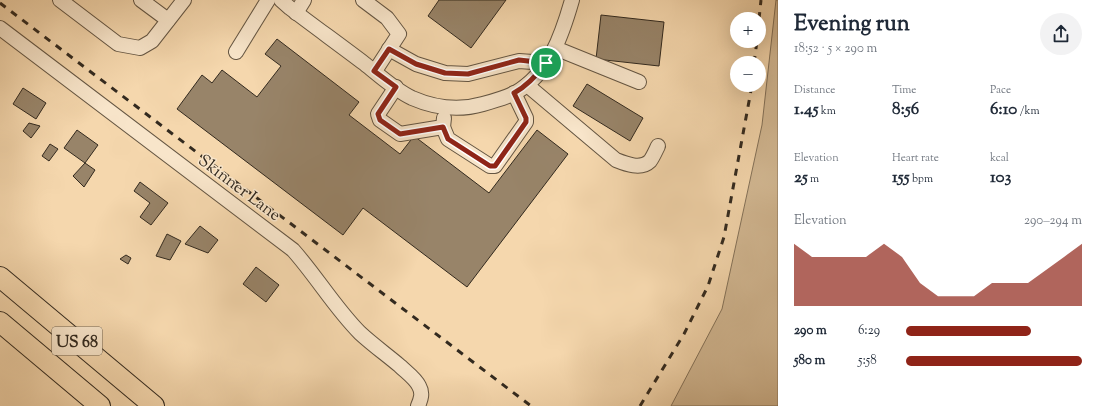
<!DOCTYPE html>
<meta charset="utf-8">
<style>
body{margin:0;font-family:"Sorts Mill Goudy",serif;background:#f2f2f3;color:#1f2937;height:100vh;display:flex;flex-direction:column;font-size:15px;white-space:nowrap}
*{box-sizing:border-box;margin:0}
p{font-size:13px;color:#747a83}
.icon{flex:none;width:22px;height:22px;fill:none;stroke:currentColor;stroke-width:2;stroke-linecap:round;stroke-linejoin:round}
.map{position:relative;flex:1;overflow:hidden}
.sheet{display:flex;flex-direction:column;background:#fff;width:320px}
.sheet>*{flex:none}
.buttons{position:absolute;left:730px;top:12px;display:grid;gap:8px}
.buttons a{display:grid;place-items:center;width:36px;height:36px;border-radius:50%;background:#fff;box-shadow:0 4px 16px #0002;font-size:20px}
.pin{position:absolute;display:grid;place-items:center;width:34px;height:34px;color:#fff;margin:-17px;border:2px solid #fff;border-radius:50%;box-shadow:0 1px 4px #0007}
.round{display:grid;place-items:center;flex:none;width:42px;height:42px;border-radius:21px;background:#f2f2f3}
.overview{display:flex;align-items:center;justify-content:space-between;height:68px;padding:0 16px}
h1{font-size:22px;font-weight:800;line-height:30px}
.metrics{display:grid;grid-template-columns:repeat(3,1fr);gap:6px;height:68px;padding:4px 16px}
.metrics div{display:grid;align-content:center}
.metrics b{font-size:17px;font-weight:800}
.metrics small{font-size:11px;font-weight:400}
.metrics p{font-size:11px}
.chart{height:112px;padding:8px 16px}
.chart p{display:flex;justify-content:space-between}
.chart svg{width:100%;height:72px;margin-top:4px;fill:#8f2418;opacity:.7}
ul{padding:0 16px;list-style:none;font-size:13px}
li{display:grid;grid-template-columns:64px 48px 1fr;align-items:center;height:30px}
li i{height:10px;border-radius:5px;background:#8f2418}
main{display:flex;flex:1;min-height:0}
.map>svg:first-child{display:block}
.green{fill:#d4ba95;stroke:#84725a}
.building{fill:#988469;stroke:#332a1f}
.lines{fill:none;stroke-linecap:round;stroke-linejoin:round}
.minor-casing{stroke:#645542;stroke-width:16}
.highway-casing{stroke:#332a1f;stroke-width:22}
.minor{stroke:#f8e5ca;stroke-width:14}
.highway{stroke:#f5d7ad;stroke-width:20}
.rail{stroke:#332a1f;stroke-width:3;stroke-dasharray:7 7;stroke-linecap:butt}
.route-casing{stroke:#fff;stroke-width:8}
.route{stroke:#8f2418;stroke-width:5}
.labels{text-anchor:middle;stroke-width:3;stroke-linejoin:round;paint-order:stroke}
.shield{fill:#f8e5ca;stroke:#6e6252;stroke-width:1}
.shield-label{font-size:16px;font-weight:bold;fill:#332a1f}
.street-label{font-size:17px;fill:#332a1f;stroke:#f8e5ca}
</style>
<main>
<div class="map">
<svg width="778" height="406" viewBox="0 0 778 406">
<rect width="100%" height="100%" fill="#f5d7ad"/>
<filter id="stains"><feTurbulence type="fractalNoise" baseFrequency=".005" numOctaves="4"/><feColorMatrix values="0 0 0 0 .2 0 0 0 0 .09 0 0 0 0 .02 0 0 0 .5 -.17"/></filter>
<radialGradient id="worn" r=".72"><stop offset=".6" stop-color="#630" stop-opacity="0"/><stop offset="1" stop-color="#630" stop-opacity=".3"/></radialGradient>
<path class="green" d="M776,0H778V406H671L722,309L762,125Z"/>
<g class="building">
<path d="M439,0H506L471,48L428,16Z"/>
<path d="M601,15L664,22L659,66L596,59Z"/>
<path d="M277,39L359,102L349,115L400,154L414,136L489,193L537,130L568,154L467,287L363,208L343,235L177,109L202,75L212,83L222,70L257,97L281,66L265,54Z"/>
<path d="M587,84L643,118L630,141L573,106Z"/>
<path d="M23,88L46,103L36,119L13,104Z"/>
<path d="M29,123L40,126L31,138L23,131Z"/>
<path d="M77,130L98,145L85,163L64,148Z"/>
<path d="M50,144L58,149L49,161L42,156Z"/>
<path d="M85,163L95,170L84,187L73,176Z"/>
<path d="M140,182L168,203L151,225L140,217L150,203L134,191Z"/>
<path d="M200,226L218,240L208,253L185,244Z"/>
<path d="M167,234L181,241L170,260L156,256Z"/>
<path d="M126,255L131,258L128,264L120,259Z"/>
<path d="M256,267L279,285L266,302L243,284Z"/>
</g>
<g class="lines">
<g class="minor-casing">
<g id="minor">
<path d="M60,0L118,44L140,48L152,41L184,0"/>
<path d="M141,0L168,20"/>
<path d="M281,0L290,8C315,27 340,45 365,64C380,76 395,90 412,98C435,108 459,111 483,104C494,101 505,98 515,93C549,74 562,35 572,0"/>
<path d="M363,0L387,18L399,34L375,71"/>
<path d="M296,13L304,0"/>
<path d="M0,28L293,250C317,277 335,308 360,333C373,345 387,355 400,366C406,372 415,378 419,386C423,393 421,399 418,406"/>
<path d="M555,48L639,82"/>
<path d="M389,49L416,64L445,73L468,74L519,61L546,63"/>
<path d="M236,52L268,0"/>
<path d="M527,85L616,160C626,164 641,170 650,161C653,157 656,150 658,146"/>
<path d="M396,87L378,114L380,120L400,134L443,127L444,118"/>
<path d="M443,127L448,139L490,166H495L526,122V118L514,93"/>
</g>
</g>
<g class="highway-casing">
<g id="highway">
<path d="M0,277L154,406"/>
<path d="M0,322L100,406"/>
</g>
</g>
<use href="#minor" class="minor"/>
<use href="#highway" class="highway"/>
<g class="rail">
<path d="M0,3L531,406"/>
<path d="M759,19L761,0"/>
<path d="M754,63L757,41"/>
<path d="M640,406L684,334L708,286L724,237L752,85"/>
</g>
</g>
<g class="lines">
<g class="route-casing">
<path id="route" d="M389,49L416,64L445,73L468,74L519,60L546,63C537,75 527,86 514,93L526,118V122L495,166H490L448,139L443,127L400,134L380,120L378,114L396,87L374,71Z"/>
</g>
<use href="#route" class="route"/>
</g>
<g class="labels">
<rect class="shield" x="52" y="327" width="50" height="28" rx="3"/>
<g class="shield-label">
<text x="77" y="347">US 68</text>
</g>
<g class="street-label">
<text transform="translate(240 187) rotate(37)" y="6">Skinner Lane</text>
</g>
</g>
<rect width="100%" height="100%" filter="url(#stains)"/>
<rect width="100%" height="100%" fill="url(#worn)"/>
</svg>
<div class="buttons">
<a>+</a>
<a>−</a>
</div>
<div class="pin" style="left:546px;top:63px;background:#1e9e55"><svg class="icon" aria-label="arrive" viewBox="0 0 24 24"><path d="M6 21V4h12l-3 4 3 4H6"/></svg></div>
</div>
<section class="sheet">
<div class="overview"><div><h1>Evening run</h1><p>18:52 · 5 × 290 m</p></div><a class="round"><svg class="icon" aria-label="share" viewBox="0 0 24 24"><path d="M12 15V3M7 8l5-5 5 5M5 13v7h14v-7"/></svg></a></div>
<div class="metrics">
<div><p>Distance</p><b>1.45<small> km</small></b></div>
<div><p>Time</p><b>8:56</b></div>
<div><p>Pace</p><b>6:10<small> /km</small></b></div>
</div>
<div class="metrics">
<div><p>Elevation</p><b>25<small> m</small></b></div>
<div><p>Heart rate</p><b>155<small> bpm</small></b></div>
<div><p>kcal</p><b>103</b></div>
</div>
<div class="chart"><p><span>Elevation</span>290–294 m</p>
<svg viewBox="0 0 160 44" preserveAspectRatio="none"><path d="M0 44V6L10 14L20 14L30 14L40 14L50 6L60 14L70 30L80 38L90 38L100 38L110 30L120 30L130 30L140 22L150 14L160 6V44z"/></svg>
</div>
<ul>
<li><b>290 m</b>6:29<i style="width:71%"></i></li>
<li><b>580 m</b>5:58<i style="width:100%"></i></li>
</ul>
</section>
</main>
